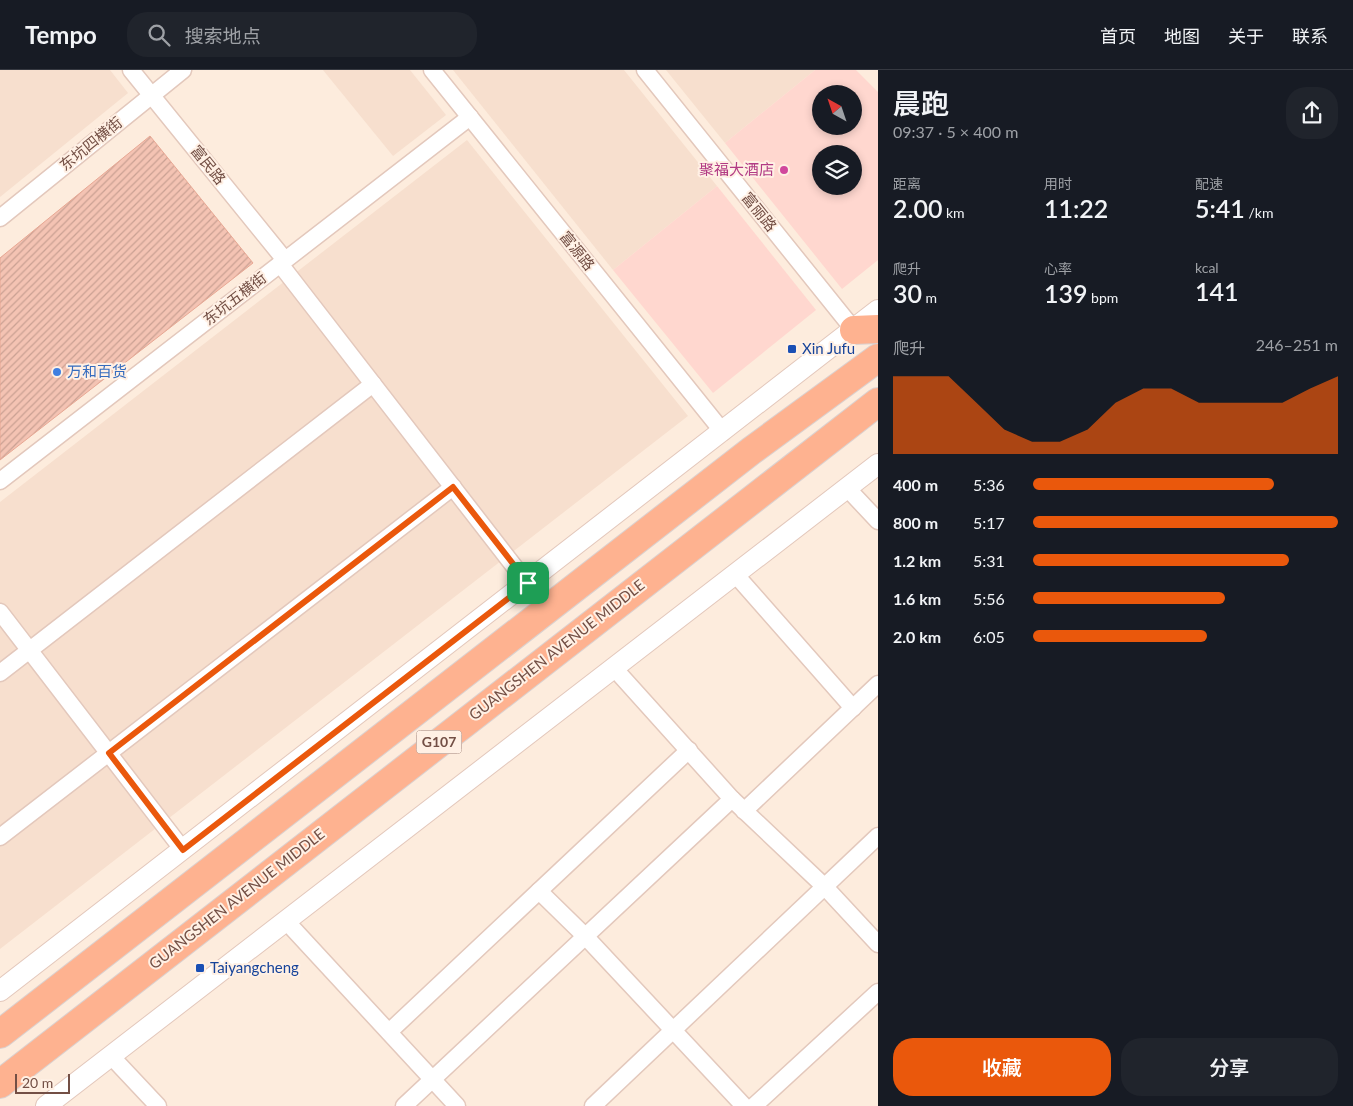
<!DOCTYPE html>
<html lang="zh">
<meta charset="utf-8">
<style>
body{margin:0;font-family:Lato,"Noto Sans SC",sans-serif;background:#20242c;color:#f1f3f6;height:100vh;display:flex;flex-direction:column;font-size:19px;white-space:nowrap}
*{box-sizing:border-box;margin:0}
p{font-size:16px;color:#9ea1a6}
.icon{flex:none;width:28px;height:28px;fill:none;stroke:currentColor;stroke-width:2;stroke-linecap:round;stroke-linejoin:round}
.map{position:relative;flex:1;overflow:hidden}
.drawer{display:flex;flex-direction:column;background:#171b24;width:475px}
.drawer>*{flex:none}
.needle{width:32px;rotate:320deg}
.buttons{position:absolute;left:812px;top:15px;display:grid;gap:10px}
.buttons a{display:grid;place-items:center;width:50px;height:50px;border-radius:50%;background:#171b24;box-shadow:0 2px 8px #0003;font-size:25px}
.scale{position:absolute;left:15px;bottom:12px;width:55px;box-sizing:border-box;padding-left:5px;border:2px solid #734f45;border-top:0;font-size:14px;line-height:18px;white-space:nowrap;color:#734f45;-webkit-text-stroke:4px #fff0e4;paint-order:stroke}
.pin{position:absolute;display:grid;place-items:center;width:42px;height:42px;color:#fff;margin:-21px;border-radius:10px;box-shadow:0 2px 8px #0006}
.round{display:grid;place-items:center;flex:none;width:52px;height:52px;border-radius:20px;background:#20242c}
.overview{display:flex;align-items:center;justify-content:space-between;height:85px;padding:0 15px}
h1{font-size:28px;font-weight:600;line-height:38px}
.metrics{display:grid;grid-template-columns:repeat(3,1fr);gap:8px;height:85px;padding:5px 15px}
.metrics div{display:grid;align-content:center}
.metrics b{font-size:25px;font-weight:600}
.metrics small{font-size:14px;font-weight:400}
.metrics p{font-size:14px}
.chart{height:140px;padding:10px 15px}
.chart p{display:flex;justify-content:space-between}
.chart svg{width:100%;height:90px;margin-top:5px;fill:#ea580c;opacity:.7}
.cta{display:flex;gap:10px;margin-top:auto;padding:10px 15px}
.cta a{flex:1;height:58px;border-radius:20px;background:#ea580c;color:#fff;font-size:20px;font-weight:600;line-height:58px;text-align:center}
.cta a+a{background:#20242c;color:#f1f3f6}
ul{padding:0 15px;list-style:none;font-size:16px}
li{display:grid;grid-template-columns:80px 60px 1fr;align-items:center;height:38px}
li i{height:12px;border-radius:6px;background:#ea580c}
header{display:flex;align-items:center;gap:30px;box-sizing:border-box;height:70px;padding:0 25px;background:#171b24;border-bottom:1px solid #363941}
header strong{font-size:24px}
nav{display:flex;gap:28px;margin-inline-start:auto;font-size:18px}
.search{width:350px;height:45px;background:#20242c;display:flex;align-items:center;gap:12px;box-sizing:border-box;padding:0 18px;border-radius:20px;color:#9ea1a6;font-size:19px}
main{display:flex;flex:1;min-height:0}
.map>svg:first-child{display:block}
.residential{fill:#f7dfce}
.commercial{fill:#ffd7cf;fill-rule:evenodd}
.building{fill:url(#building-hatch);stroke:#e7a793}
.lines{fill:none;stroke-linecap:round;stroke-linejoin:round}
.minor-casing{stroke:#e3c8bc;stroke-width:19}
.tertiary-casing{stroke:#e3c8bc;stroke-width:22}
.trunk-casing{stroke:#dbd1cf;stroke-width:30}
.minor{stroke:#fff;stroke-width:16}
.tertiary{stroke:#fff;stroke-width:20}
.trunk{stroke:#feb290;stroke-width:28}
.route-casing{stroke:#fff;stroke-width:10}
.route{stroke:#ea580c;stroke-width:6}
.hotel-dot{fill:#d1479c;stroke:#fff0e4;stroke-width:2}
.transit-dot{fill:#1a4fb4;stroke:#fff0e4;stroke-width:2}
.shop-dot{fill:#3f7fe0;stroke:#fff0e4;stroke-width:2}
.labels{text-anchor:middle;stroke-width:4;stroke-linejoin:round;paint-order:stroke}
.shield{fill:#fff0e4;stroke:#9d7f75;stroke-width:1}
.shield-label{font-size:14px;font-weight:bold;fill:#734f45}
.street-label{font-size:15px;fill:#734f45;stroke:#fff0e4}
.hotel-label{font-size:15px;fill:#b23c85;stroke:#fff0e4;text-anchor:end}
.transit-label{font-size:15px;fill:#164399;stroke:#fff0e4;text-anchor:start}
.shop-label{font-size:15px;fill:#366cbe;stroke:#fff0e4;text-anchor:start}
</style>
<header>
<strong>Tempo</strong>
<div class="search"><svg class="icon" aria-label="search" viewBox="0 0 24 24"><circle cx="10" cy="10" r="6"/><path d="M15 15l6 6"/></svg>搜索地点</div>
<nav><a>首页</a><a>地图</a><a>关于</a><a>联系</a></nav>
</header>
<main>
<div class="map">
<svg width="878" height="1036" viewBox="0 0 878 1036">
<defs>
<pattern id="building-hatch" width="6" height="6" patternUnits="userSpaceOnUse" patternTransform="scale(1.25)"><rect width="6" height="6" fill="#f4c3b3"/><path d="M-1 1l2-2M0 6l6-6M5 7l2-2" fill="none" stroke="#caa193"/></pattern>
</defs>
<rect width="100%" height="100%" fill="#fdecdd"/>
<g class="residential">
<path d="M0,0H110L128,23L0,127Z"/>
<path d="M323,0H410L446,45L393,86Z"/>
<path d="M453,0H624L717,116L613,200Z"/>
<path d="M666,0H815L725,73Z"/>
<path d="M467,70L688,346L0,879V432Z"/>
</g>
<g class="commercial">
<path d="M815,0H856L878,22V190L842,219L725,73ZM821,24H854V56H821ZM821,84H854V116H821Z"/>
<path d="M717,116L816,240L713,323L613,200Z"/>
</g>
<path class="building" d="M150,66L253,193L0,390V188Z"/>
<g class="lines">
<g class="minor-casing">
<g id="minor">
<path d="M131,0L285,190"/>
<path d="M432,0L723,362"/>
<path d="M645,0L854,260"/>
<path d="M0,148L183,0"/>
<path d="M280,194L527,513"/>
<path d="M0,411L470,47"/>
<path d="M847,418L878,451"/>
<path d="M735,504L853,638"/>
<path d="M0,542L183,780"/>
<path d="M614,598L732,729L825,817L878,874"/>
<path d="M0,603L373,314"/>
<path d="M744,741L878,614"/>
<path d="M0,767L453,417"/>
<path d="M539,821L585,866L744,1036"/>
<path d="M286,851L457,1036"/>
<path d="M389,962L689,680"/>
<path d="M111,986L158,1036"/>
<path d="M404,1036L732,729"/>
<path d="M593,1036L878,766"/>
<path d="M754,1036L878,922"/>
</g>
</g>
<g class="tertiary-casing">
<g id="tertiary">
<path d="M0,921L878,240"/>
<path d="M46,1036L878,394"/>
</g>
</g>
<g class="trunk-casing">
<g id="trunk">
<path d="M854,260L878,259"/>
<path d="M0,964L751,381L878,288"/>
<path d="M0,1014L878,332"/>
</g>
</g>
<use href="#minor" class="minor"/>
<use href="#tertiary" class="tertiary"/>
<use href="#trunk" class="trunk"/>
</g>
<g class="lines">
<g class="route-casing">
<path id="route" d="M453,417L528,513L183,780L109,683Z"/>
</g>
<use href="#route" class="route"/>
</g>
<circle class="hotel-dot" cx="784" cy="100" r="5"/>
<g class="transit-dot">
<rect x="787" y="274" width="10" height="10" rx="2.5"/>
<rect x="195" y="893" width="10" height="10" rx="2.5"/>
</g>
<circle class="shop-dot" cx="57" cy="302" r="5"/>
<g class="labels">
<rect class="shield" x="416.5" y="660.5" width="45" height="23" rx="4"/>
<g class="shield-label">
<text x="439" y="677">G107</text>
</g>
<g class="street-label">
<text transform="translate(91 74) rotate(-39)" y="5">东坑四横街</text>
<text transform="translate(208 95) rotate(51)" y="5">富民路</text>
<text transform="translate(759 142) rotate(51)" y="5">富丽路</text>
<text transform="translate(577 181) rotate(51)" y="5">富源路</text>
<text transform="translate(235 229) rotate(-38)" y="5">东坑五横街</text>
<text transform="translate(557 580) rotate(-38)" y="5">GUANGSHEN AVENUE MIDDLE</text>
<text transform="translate(237 829) rotate(-38)" y="5">GUANGSHEN AVENUE MIDDLE</text>
</g>
<g class="hotel-label">
<text x="774" y="105">聚福大酒店</text>
</g>
<g class="transit-label">
<text x="802" y="284">Xin Jufu</text>
<text x="210" y="903">Taiyangcheng</text>
</g>
<g class="shop-label">
<text x="67" y="307">万和百货</text>
</g>
</g>
</svg>
<div class="buttons">
<a><svg class="needle" viewBox="-14 -14 28 28"><path d="M0-13l5 13h-10z" fill="#e53935"/><path d="M0 13l5-13h-10z" fill="#9ea1a6"/></svg></a>
<a><svg class="icon" aria-label="layers" viewBox="0 0 24 24"><path d="M12 4l9 5-9 5-9-5zM3 14l9 5 9-5"/></svg></a>
</div>
<div class="scale">20 m</div>
<div class="pin" style="left:528px;top:513px;background:#1e9e55"><svg class="icon" aria-label="arrive" viewBox="0 0 24 24"><path d="M6 21V4h12l-3 4 3 4H6"/></svg></div>
</div>
<section class="drawer">
<div class="overview"><div><h1>晨跑</h1><p>09:37 · 5 × 400 m</p></div><a class="round"><svg class="icon" aria-label="share" viewBox="0 0 24 24"><path d="M12 15V3M7 8l5-5 5 5M5 13v7h14v-7"/></svg></a></div>
<div class="metrics">
<div><p>距离</p><b>2.00<small> km</small></b></div>
<div><p>用时</p><b>11:22</b></div>
<div><p>配速</p><b>5:41<small> /km</small></b></div>
</div>
<div class="metrics">
<div><p>爬升</p><b>30<small> m</small></b></div>
<div><p>心率</p><b>139<small> bpm</small></b></div>
<div><p>kcal</p><b>141</b></div>
</div>
<div class="chart"><p><span>爬升</span>246–251 m</p>
<svg viewBox="0 0 160 44" preserveAspectRatio="none"><path d="M0 44V6L10 6L20 6L30 19L40 32L50 38L60 38L70 32L80 19L90 12L100 12L110 19L120 19L130 19L140 19L150 12L160 6V44z"/></svg>
</div>
<ul>
<li><b>400 m</b>5:36<i style="width:79%"></i></li>
<li><b>800 m</b>5:17<i style="width:100%"></i></li>
<li><b>1.2 km</b>5:31<i style="width:84%"></i></li>
<li><b>1.6 km</b>5:56<i style="width:63%"></i></li>
<li><b>2.0 km</b>6:05<i style="width:57%"></i></li>
</ul>
<div class="cta"><a>收藏</a><a>分享</a></div>
</section>
</main>
